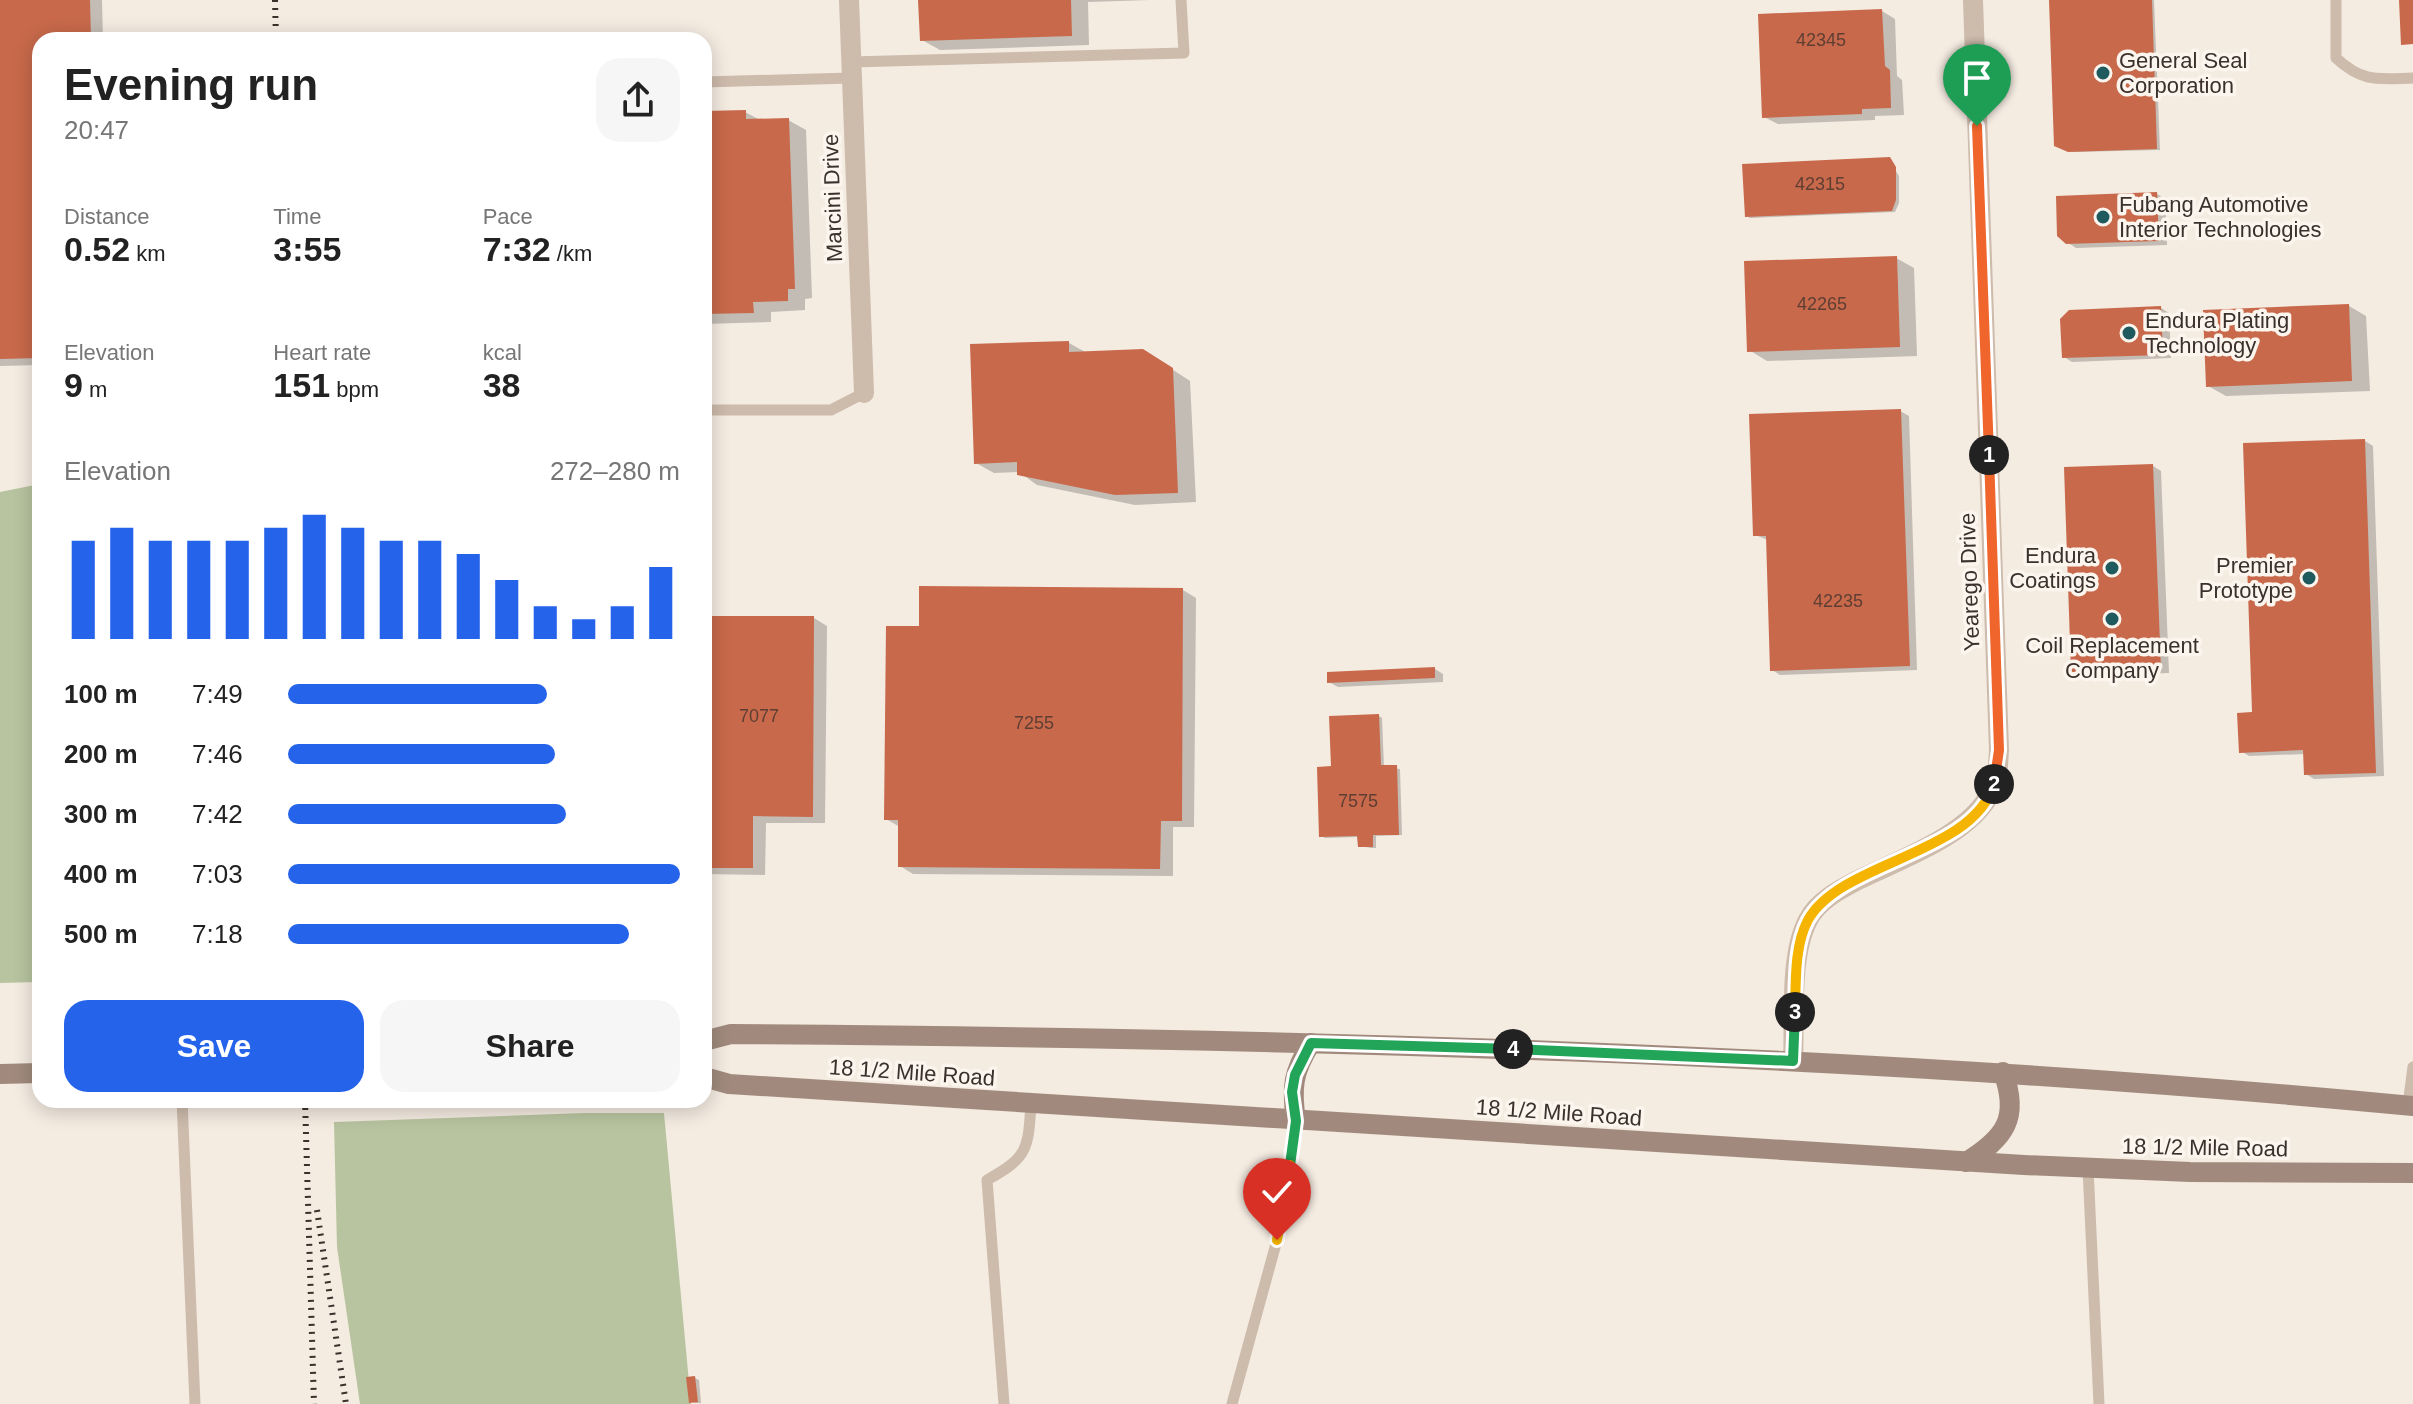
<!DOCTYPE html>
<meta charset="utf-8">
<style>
body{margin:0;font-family:Arial,sans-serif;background:#f6f6f6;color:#222;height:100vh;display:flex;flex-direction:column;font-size:30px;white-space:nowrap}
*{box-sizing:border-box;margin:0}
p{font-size:26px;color:#767676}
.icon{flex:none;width:44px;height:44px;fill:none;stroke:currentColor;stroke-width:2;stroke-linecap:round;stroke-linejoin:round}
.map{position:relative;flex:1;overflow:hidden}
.drawer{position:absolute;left:32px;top:32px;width:680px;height:1076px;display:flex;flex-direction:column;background:#fff;border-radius:24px;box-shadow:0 4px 20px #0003}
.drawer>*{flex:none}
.pin{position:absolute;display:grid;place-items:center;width:68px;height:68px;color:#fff;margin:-82px -34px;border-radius:50% 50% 50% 0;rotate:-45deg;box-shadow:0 0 8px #0007}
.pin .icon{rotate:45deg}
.km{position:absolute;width:40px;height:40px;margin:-20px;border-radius:50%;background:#222;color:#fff;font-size:22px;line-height:40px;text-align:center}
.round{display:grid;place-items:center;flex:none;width:84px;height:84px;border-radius:24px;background:#f6f6f6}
.summary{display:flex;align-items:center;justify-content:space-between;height:136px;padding:0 32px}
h1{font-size:44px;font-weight:700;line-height:60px}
.metrics{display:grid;grid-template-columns:repeat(3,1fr);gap:12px;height:136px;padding:8px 32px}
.metrics div{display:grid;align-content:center}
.metrics b{font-size:34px;font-weight:700}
.metrics small{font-size:22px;font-weight:400}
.metrics p{font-size:22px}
.chart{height:224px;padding:16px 32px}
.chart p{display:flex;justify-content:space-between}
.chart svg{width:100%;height:144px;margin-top:8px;stroke:#2563eb;stroke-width:6}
.primary-button{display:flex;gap:16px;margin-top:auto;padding:16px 32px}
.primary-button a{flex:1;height:92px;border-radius:24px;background:#2563eb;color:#fff;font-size:32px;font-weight:700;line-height:92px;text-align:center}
.primary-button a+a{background:#f6f6f6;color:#222}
ul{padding:0 32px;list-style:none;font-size:26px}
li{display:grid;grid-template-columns:128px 96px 1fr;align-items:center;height:60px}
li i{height:20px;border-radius:10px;background:#2563eb}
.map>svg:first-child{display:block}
.green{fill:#b8c4a0}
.shadow{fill:#0003}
.building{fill:#c8694b}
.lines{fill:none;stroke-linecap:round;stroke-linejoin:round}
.lane{stroke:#cdbbac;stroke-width:11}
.street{stroke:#cdbbac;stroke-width:20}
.secondary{stroke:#a18a7d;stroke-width:20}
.rail{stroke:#3b302b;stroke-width:6;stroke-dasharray:2 6;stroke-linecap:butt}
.split-1-casing{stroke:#fff;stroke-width:16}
.split-2-casing{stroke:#fff;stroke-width:16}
.split-3-casing{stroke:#fff;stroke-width:16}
.split-4-casing{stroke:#fff;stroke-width:16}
.split-5-casing{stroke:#fff;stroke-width:16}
.split-6-casing{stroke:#fff;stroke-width:16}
.split-1{stroke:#f0652b;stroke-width:10}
.split-2{stroke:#f0652b;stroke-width:10}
.split-3{stroke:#f5b400;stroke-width:10}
.split-4{stroke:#22a559;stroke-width:10}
.split-5{stroke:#22a559;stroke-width:10}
.split-6{stroke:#f5b400;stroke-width:10}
.poi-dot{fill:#1f5a5e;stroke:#fbf5ee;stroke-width:3}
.labels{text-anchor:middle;stroke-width:7;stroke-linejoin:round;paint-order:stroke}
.number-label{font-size:18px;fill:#5e3e33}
.poi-label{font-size:22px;fill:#3b302b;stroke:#fbf5ee;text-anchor:start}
.street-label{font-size:22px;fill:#3b302b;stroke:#fbf5ee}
</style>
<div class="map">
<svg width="2413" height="1404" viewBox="0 0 2413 1404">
<rect width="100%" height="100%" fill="#f4ebe1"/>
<g class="green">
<path d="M40,484V982L0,983V492Z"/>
<path d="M584,1113H664L691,1404H360L337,1247L334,1122Z"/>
</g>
<g class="shadow">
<path d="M0,0H102L103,40H40V365L0,366Z"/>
<path d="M920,0H1150L1088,2L1089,45L940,50L922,40Z"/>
<path d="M2051,0H2154L2160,150L2073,152L2060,147Z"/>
<path d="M1882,11L1895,19L1897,76L1902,80L1904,115L1875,116V120L1778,124L1764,117Z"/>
<path d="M745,112L760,120H788L806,130L812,298L805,299V310L771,312V322L704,324V113Z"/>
<path d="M1889,159L1899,176V203L1895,212L1750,218L1747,216Z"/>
<path d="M2157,194L2165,199L2167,245L2076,248L2067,242Z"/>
<path d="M1896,258L1914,268L1917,356L1767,361L1749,350Z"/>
<path d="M2349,306L2366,316L2370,391L2226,396L2208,386Z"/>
<path d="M2161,308L2169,313L2171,358L2072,362L2064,357Z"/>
<path d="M1069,343L1087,353L1161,362L1190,381L1196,502L1135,505L1037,485L1019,472L994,473L976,463Z"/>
<path d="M1900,411L1909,416L1917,670L1780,675L1772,670L1768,540L1755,535Z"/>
<path d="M2365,441L2373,446L2384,776L2314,779L2306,774L2305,754L2249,756L2241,751Z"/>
<path d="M2153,466L2161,471L2169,673L2081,676L2073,671Z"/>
<path d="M1183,590L1196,598L1194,827H1173V876L913,874L900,866V827L886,819L921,628Z"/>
<path d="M704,618H814L827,626L825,823H766L765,875L704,874Z"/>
<path d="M1435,669L1443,674V682L1338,687L1329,682Z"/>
<path d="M1379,716L1382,718L1384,767L1400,769L1402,835L1376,836V848H1371L1360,846L1359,837L1325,838L1321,836L1333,768Z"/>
<path d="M695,1378L699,1380L701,1403H695L691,1401Z"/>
</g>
<g class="building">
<path d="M0,0H90L91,40H40V358L0,359Z"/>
<path d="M918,0H1071L1072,36L920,41Z"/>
<path d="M2049,0H2152L2157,149L2068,152L2054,146Z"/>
<path d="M2399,0H2413V44L2401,45Z"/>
<path d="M1882,9L1885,66L1890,70L1891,108L1862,109V114L1762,118L1758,14Z"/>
<path d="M746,110V119L789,118L795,289H788V301L753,302L754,313L704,314V111Z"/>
<path d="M1890,157L1896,167V200L1892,211L1745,217L1742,164Z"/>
<path d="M2157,192L2159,241L2066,244L2057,236L2056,196Z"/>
<path d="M1897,256L1900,347L1747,352L1744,261Z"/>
<path d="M2349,304L2352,381L2206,387L2203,310Z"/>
<path d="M2161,306L2163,355L2062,358L2060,319L2069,310Z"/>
<path d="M1069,341V352L1143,349L1173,368L1178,493L1115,495L1017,475V462L974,464L970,344Z"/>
<path d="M1901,409L1910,666L1770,671L1766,536H1753L1749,414Z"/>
<path d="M2365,439L2376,773L2304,775L2303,750L2239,753L2237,713L2252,712L2243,443Z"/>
<path d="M2153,464L2161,669L2071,672L2064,467Z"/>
<path d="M919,586L1183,588L1182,821H1161L1160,869L898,867V820H884L886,626H919Z"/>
<path d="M704,616H814L813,817L753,816V868H704Z"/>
<path d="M1435,667V678L1327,683V672Z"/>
<path d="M1379,714L1381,765H1397L1399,835H1373V847H1358L1357,836L1319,837L1317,767L1331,766L1329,716Z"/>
<path d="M695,1376L698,1402L689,1403L686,1377Z"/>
</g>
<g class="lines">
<g class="lane">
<path d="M2336,0V58C2363,83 2378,79 2413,78"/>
<path d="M851,62L1184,53L1181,0"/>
<path d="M704,82L851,78"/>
<path d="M704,410H831L864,393"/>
<path d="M182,1100L195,1404"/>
<path d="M2408,1105L2413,1067"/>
<path d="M2088,1168L2099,1404"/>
<path d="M1004,1404L987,1180C1029,1157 1028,1148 1031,1104"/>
<path d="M1232,1404L1277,1240L1296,1121"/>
</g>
<g class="street">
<path d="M849,0L864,393"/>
<path d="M1793,1061C1795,1021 1789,956 1808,920C1818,900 1841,889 1860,879C1901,859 1970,835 1991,792C1998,780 1998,765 1999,750L1973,0"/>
</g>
<g class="secondary">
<path d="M704,1041L731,1034C1292,1038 1854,1053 2413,1106"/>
<path d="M0,1074L40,1073"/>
<path d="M704,1077L729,1084L2024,1165L2190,1172L2413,1173"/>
<path d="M1296,1121C1291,1087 1293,1072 1311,1043"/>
<path d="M1966,1162C2005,1138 2020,1118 2003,1072"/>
</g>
<g class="rail">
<path d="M275,0L276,40"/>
<path d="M305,1100L314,1404"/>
<path d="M317,1210L346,1404"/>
</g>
</g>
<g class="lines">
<g class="split-1-casing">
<path id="split-1" d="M1977,126L1989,455"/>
</g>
<g class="split-2-casing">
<path id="split-2" d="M1989,455L1999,750L1994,784"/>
</g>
<g class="split-3-casing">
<path id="split-3" d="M1795,1012C1796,983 1794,946 1808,920C1841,861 1973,855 1994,784"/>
</g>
<g class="split-4-casing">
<path id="split-4" d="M1513,1049L1793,1061L1795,1012"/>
</g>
<g class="split-5-casing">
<path id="split-5" d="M1290,1165L1296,1121L1292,1092L1295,1075L1311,1043L1513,1049"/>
</g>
<g class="split-6-casing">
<path id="split-6" d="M1277,1240L1290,1165"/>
</g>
<use href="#split-1" class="split-1"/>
<use href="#split-2" class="split-2"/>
<use href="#split-3" class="split-3"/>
<use href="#split-4" class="split-4"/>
<use href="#split-5" class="split-5"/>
<use href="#split-6" class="split-6"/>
</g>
<g class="poi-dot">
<circle cx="2103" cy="73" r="8"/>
<circle cx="2103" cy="217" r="8"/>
<circle cx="2129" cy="333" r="8"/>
<circle cx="2112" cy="568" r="8"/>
<circle cx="2309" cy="578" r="8"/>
<circle cx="2112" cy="619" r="8"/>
</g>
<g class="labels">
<g class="number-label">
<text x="1821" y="46">42345</text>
<text x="1820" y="190">42315</text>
<text x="1822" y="310">42265</text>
<text x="1838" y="607">42235</text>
<text x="759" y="722">7077</text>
<text x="1034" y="729">7255</text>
<text x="1358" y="807">7575</text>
</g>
<g class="poi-label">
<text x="2119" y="68">General Seal<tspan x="2119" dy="25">Corporation</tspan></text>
<text x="2119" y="212">Fubang Automotive<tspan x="2119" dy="25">Interior Technologies</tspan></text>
<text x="2145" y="328">Endura Plating<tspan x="2145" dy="25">Technology</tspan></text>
<text x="2096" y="563" text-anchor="end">Endura<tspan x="2096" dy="25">Coatings</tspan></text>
<text x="2293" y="573" text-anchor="end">Premier<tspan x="2293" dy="25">Prototype</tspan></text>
<text x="2112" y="653" text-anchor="middle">Coil Replacement<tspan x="2112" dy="25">Company</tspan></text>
</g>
<g class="street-label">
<text transform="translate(832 198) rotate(-92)" y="8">Marcini Drive</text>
<text transform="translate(1969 582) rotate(-92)" y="8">Yearego Drive</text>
<text transform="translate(912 1072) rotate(4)" y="8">18 1/2 Mile Road</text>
<text transform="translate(1559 1112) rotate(4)" y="8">18 1/2 Mile Road</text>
<text transform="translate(2205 1147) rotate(1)" y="8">18 1/2 Mile Road</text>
</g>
</g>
</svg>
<div class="pin" style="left:1977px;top:126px;background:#1e9e55"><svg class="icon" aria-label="arrive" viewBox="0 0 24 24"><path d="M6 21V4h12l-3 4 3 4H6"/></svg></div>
<div class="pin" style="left:1277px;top:1240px;background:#d93025"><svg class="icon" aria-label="check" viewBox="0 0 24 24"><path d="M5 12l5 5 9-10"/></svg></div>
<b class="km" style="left:1989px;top:455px">1</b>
<b class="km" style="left:1994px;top:784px">2</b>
<b class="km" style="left:1795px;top:1012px">3</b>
<b class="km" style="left:1513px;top:1049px">4</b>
<section class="drawer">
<div class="summary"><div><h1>Evening run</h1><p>20:47</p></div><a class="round"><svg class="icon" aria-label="share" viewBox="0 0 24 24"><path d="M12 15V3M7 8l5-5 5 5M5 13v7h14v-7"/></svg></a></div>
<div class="metrics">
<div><p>Distance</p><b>0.52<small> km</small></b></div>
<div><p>Time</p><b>3:55</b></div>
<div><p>Pace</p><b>7:32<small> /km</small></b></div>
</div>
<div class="metrics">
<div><p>Elevation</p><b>9<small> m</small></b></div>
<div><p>Heart rate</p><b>151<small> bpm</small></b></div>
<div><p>kcal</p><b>38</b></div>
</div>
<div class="chart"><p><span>Elevation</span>272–280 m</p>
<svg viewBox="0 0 160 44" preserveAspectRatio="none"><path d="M5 44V14M15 44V10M25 44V14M35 44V14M45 44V14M55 44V10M65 44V6M75 44V10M85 44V14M95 44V14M105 44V18M115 44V26M125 44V34M135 44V38M145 44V34M155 44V22"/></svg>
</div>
<ul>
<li><b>100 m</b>7:49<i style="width:66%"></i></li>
<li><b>200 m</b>7:46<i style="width:68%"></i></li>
<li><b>300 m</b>7:42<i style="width:71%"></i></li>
<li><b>400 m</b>7:03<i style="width:100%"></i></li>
<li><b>500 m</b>7:18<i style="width:87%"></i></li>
</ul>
<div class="primary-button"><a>Save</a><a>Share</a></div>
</section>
</div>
